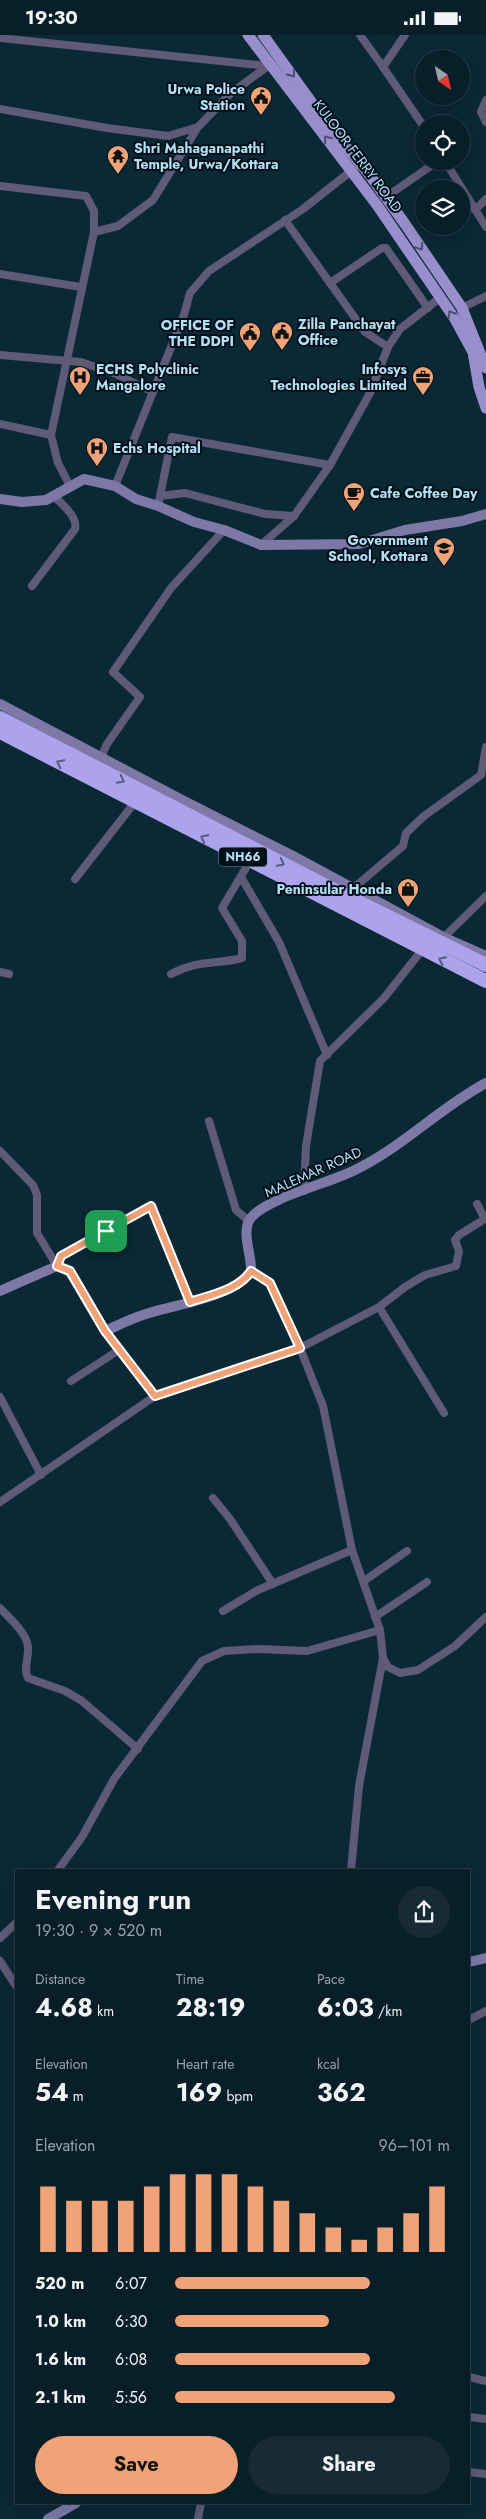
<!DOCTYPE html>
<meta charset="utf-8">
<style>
body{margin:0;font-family:Jost,sans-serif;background:#162b34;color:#f1f3f6;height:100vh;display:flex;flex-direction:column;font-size:19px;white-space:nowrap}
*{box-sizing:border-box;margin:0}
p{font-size:16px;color:#98a2a8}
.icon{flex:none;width:28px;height:28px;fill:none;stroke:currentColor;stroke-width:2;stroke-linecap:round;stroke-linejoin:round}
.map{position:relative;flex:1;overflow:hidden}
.sheet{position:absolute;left:15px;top:1834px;width:455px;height:635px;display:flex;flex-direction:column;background:#081e28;border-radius:0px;box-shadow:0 5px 20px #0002,0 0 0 1px #293c45}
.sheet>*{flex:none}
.needle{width:32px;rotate:146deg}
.controls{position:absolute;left:415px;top:15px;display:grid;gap:10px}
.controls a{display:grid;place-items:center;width:55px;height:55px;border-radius:50%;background:#081e28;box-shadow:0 5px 20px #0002,0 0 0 1px #293c45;font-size:25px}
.pin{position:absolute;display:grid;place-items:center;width:42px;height:42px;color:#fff;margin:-21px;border-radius:10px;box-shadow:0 2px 8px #0006}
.round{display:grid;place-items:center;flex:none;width:52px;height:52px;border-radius:26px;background:#162b34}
.headline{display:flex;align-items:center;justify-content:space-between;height:85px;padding:0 20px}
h1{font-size:28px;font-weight:700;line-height:38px}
.figures{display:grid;grid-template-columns:repeat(3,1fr);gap:8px;height:85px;padding:5px 20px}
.figures div{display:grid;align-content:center}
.figures b{font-size:25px;font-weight:700}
.figures small{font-size:14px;font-weight:400}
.figures p{font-size:14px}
.chart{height:140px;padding:10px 20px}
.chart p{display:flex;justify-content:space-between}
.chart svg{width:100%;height:90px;margin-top:5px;stroke:#efa377;stroke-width:6}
.primary-button{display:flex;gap:10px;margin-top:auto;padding:10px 20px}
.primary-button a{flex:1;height:58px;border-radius:30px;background:#efa377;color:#111;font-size:20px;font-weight:700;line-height:58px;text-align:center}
.primary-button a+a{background:#162b34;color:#f1f3f6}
ul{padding:0 20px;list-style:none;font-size:16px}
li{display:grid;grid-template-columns:80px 60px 1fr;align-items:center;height:38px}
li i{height:12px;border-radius:6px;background:#efa377}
.status{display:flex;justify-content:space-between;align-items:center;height:35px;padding:0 25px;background:#081e28;direction:ltr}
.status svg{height:14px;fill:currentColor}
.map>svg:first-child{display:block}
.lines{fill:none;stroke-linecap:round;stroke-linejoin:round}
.street{stroke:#5e5a78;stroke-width:8}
.secondary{stroke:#7e78a7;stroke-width:10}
.primary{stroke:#978ecb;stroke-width:11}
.highway{stroke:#ada3ec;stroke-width:14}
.oneway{stroke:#4c4f72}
.oneway2{stroke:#565a82}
.route-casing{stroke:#fff;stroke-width:10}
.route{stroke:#efa377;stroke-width:6}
.labels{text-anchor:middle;stroke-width:4;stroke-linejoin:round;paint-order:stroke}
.shield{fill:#001019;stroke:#7fa1b2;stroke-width:1}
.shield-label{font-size:12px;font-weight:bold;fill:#b6dff4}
.poi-label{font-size:14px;font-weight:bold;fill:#b6dff4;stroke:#001019;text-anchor:end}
.street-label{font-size:14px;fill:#b6dff4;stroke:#001019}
</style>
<div class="status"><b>19:30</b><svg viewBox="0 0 49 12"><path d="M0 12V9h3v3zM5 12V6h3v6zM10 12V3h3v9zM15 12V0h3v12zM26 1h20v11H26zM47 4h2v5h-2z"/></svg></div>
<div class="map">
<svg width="486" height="2484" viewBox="0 0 486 2484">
<rect width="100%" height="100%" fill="#0b2835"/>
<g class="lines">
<g class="street">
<path d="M360,0L383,32"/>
<path d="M405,0L383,32L424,92"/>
<path d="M0,3L269,31"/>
<path d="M486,65L481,77L486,87"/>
<path d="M0,74L107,93L168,101L198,92L230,59L268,31"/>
<path d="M445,126L486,192"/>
<path d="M0,151L86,161L94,176V197L51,400L58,428L70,451"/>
<path d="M386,162L438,126"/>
<path d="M475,175L486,164"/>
<path d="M285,185L365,297L388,312"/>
<path d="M94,197L118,191L153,165L198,92"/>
<path d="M0,239L81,252"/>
<path d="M330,248L382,213H386L428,273"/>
<path d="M462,273L486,261"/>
<path d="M0,320L81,327L116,339L153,357"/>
<path d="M0,389L51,400"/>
<path d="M115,451L184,280L190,258L209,236L303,174L355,133"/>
<path d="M160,461L185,458L265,479L294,481"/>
<path d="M158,471L172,402L330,430"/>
<path d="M261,510L294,481L330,430L370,358L388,312L400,294L441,262"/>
<path d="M32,551L75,494C78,481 62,470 54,461"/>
<path d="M101,722L107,709L140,662L113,637L171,553L224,495"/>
<path d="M241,842L279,907L327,1020"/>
<path d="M75,844L135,767"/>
<path d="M350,856L403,811L406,798L424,781L481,740L486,712"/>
<path d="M441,905L486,861"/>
<path d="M0,937L9,939"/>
<path d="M171,939C199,924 214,930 242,923V906L222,873L250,826"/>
<path d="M209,1086L236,1175L249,1186"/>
<path d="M0,1116L33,1150L37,1160V1198L57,1231"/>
<path d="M304,1156L306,1111L320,1026L384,963L422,915"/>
<path d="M57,1231L61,1221L151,1171L191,1267"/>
<path d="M251,1236L270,1248L296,1303L323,1371L352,1515L380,1595L383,1623L388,1632L400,1638L418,1635L455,1611L486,1582"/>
<path d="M379,1272L444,1378"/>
<path d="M71,1346L119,1315"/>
<path d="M155,1361L300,1313L379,1272L405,1252L425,1240L456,1231L459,1216L455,1205L459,1200L485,1184L477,1169"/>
<path d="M0,1362L41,1440"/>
<path d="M213,1463L230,1484L273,1549"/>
<path d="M0,1467L155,1361L105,1296"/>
<path d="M364,1546L407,1516"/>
<path d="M0,1573C9,1583 27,1598 28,1612C29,1622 23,1634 28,1643L65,1656L82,1666L138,1714"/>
<path d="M223,1576L258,1555L352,1515"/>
<path d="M375,1582L427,1547"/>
<path d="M58,1835L82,1802L114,1744L202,1626L224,1616L258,1614L307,1616L380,1595"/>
<path d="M351,1835L359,1751L383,1623"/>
<path d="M0,1903L16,1888"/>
<path d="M0,1926L16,1951"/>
<path d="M469,1985L486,1976"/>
<path d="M469,2342L486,2346"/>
<path d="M469,2382L486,2384"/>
<path d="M469,2437L486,2439"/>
<path d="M198,2484L201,2468"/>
</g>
<g class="secondary">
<path d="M0,464L22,467L46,465L84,444L115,451L136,464L158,471L194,487L224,495L261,510L359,509L405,495L462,486L486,479"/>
<path d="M0,669L180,764L293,821L443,902L486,921"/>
<path d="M0,1256L57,1231L70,1237L105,1296C117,1291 128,1285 140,1281C169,1270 234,1263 251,1236C252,1221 241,1197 250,1184C264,1164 329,1148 353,1136C402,1113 439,1073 486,1048"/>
<path d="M469,1927L486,1923"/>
<path d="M48,2484L76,2468"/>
</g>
<g class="primary">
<path d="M248,0L377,170L455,284L473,317L479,352L486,373"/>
<path d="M263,0L330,93L369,139L405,189L462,273L486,333"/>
</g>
<g class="highway">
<path d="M0,683L322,849L486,930"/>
<path d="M0,697L486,946"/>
</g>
</g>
<defs><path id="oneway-chevron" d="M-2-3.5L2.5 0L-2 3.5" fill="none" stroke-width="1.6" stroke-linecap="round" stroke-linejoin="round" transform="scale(1.25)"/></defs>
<g class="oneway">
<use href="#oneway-chevron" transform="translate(292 39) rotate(54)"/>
<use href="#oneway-chevron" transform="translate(327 104) rotate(-128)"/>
<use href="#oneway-chevron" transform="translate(420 212) rotate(57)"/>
<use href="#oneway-chevron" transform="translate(451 279) rotate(-122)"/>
</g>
<g class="oneway2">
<use href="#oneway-chevron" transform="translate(60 728) rotate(-153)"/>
<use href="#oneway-chevron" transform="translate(121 745) rotate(27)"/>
<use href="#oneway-chevron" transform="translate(204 803) rotate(-153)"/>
<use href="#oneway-chevron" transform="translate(281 828) rotate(27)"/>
<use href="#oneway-chevron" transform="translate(442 925) rotate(-154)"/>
</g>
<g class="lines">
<g class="route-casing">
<path id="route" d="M151,1171L190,1267C210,1260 239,1255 251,1236L270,1248L300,1313L155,1361L105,1296L70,1236L57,1231L61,1221Z"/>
</g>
<use href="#route" class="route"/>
</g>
<defs>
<g id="civic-pin" transform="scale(1.125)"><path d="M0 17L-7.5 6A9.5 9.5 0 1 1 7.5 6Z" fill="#efa377" stroke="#001019"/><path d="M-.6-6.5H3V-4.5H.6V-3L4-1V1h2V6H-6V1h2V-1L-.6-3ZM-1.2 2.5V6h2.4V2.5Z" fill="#111"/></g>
<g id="temple-pin" transform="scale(1.125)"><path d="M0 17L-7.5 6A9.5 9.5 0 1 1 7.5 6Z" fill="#efa377" stroke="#001019"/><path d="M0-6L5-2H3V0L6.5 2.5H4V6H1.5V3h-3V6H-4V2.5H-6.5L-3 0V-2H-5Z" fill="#111"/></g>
<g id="hospital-pin" transform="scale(1.125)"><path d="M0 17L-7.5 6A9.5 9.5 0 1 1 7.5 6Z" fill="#efa377" stroke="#001019"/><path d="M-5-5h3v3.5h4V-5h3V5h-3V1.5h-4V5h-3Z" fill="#111"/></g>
<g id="office-pin" transform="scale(1.125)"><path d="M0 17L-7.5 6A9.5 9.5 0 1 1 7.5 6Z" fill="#efa377" stroke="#001019"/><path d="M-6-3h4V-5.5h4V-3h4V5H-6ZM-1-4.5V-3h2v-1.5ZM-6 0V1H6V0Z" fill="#111"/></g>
<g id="cafe-pin" transform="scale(1.125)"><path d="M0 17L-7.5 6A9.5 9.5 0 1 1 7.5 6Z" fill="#efa377" stroke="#001019"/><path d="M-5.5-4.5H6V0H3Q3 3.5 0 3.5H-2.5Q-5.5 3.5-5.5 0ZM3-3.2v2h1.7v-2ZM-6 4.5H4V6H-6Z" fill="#111"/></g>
<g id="school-pin" transform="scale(1.125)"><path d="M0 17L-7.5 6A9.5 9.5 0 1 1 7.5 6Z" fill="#efa377" stroke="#001019"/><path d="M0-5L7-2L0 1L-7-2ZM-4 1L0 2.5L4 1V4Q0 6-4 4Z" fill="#111"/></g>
<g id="shop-pin" transform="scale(1.125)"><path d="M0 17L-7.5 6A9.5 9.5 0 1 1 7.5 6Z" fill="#efa377" stroke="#001019"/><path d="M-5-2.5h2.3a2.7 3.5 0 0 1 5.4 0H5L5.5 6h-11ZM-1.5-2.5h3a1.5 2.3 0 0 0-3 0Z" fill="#111"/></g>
</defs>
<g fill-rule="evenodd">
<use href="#civic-pin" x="261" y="62"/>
<use href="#temple-pin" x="118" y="121"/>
<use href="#civic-pin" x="282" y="297"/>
<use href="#civic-pin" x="250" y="298"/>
<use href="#hospital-pin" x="80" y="342"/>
<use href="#office-pin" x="423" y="342"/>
<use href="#hospital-pin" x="97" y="413"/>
<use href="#cafe-pin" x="354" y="458"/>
<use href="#school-pin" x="444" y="513"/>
<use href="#shop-pin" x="408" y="854"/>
</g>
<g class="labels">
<rect class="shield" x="219" y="812.5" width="48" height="19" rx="4"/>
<g class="shield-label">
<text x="243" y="826">NH66</text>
</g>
<g class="poi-label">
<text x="245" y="59">Urwa Police<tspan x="245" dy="16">Station</tspan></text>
<text x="134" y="118" text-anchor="start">Shri Mahaganapathi<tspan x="134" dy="16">Temple, Urwa/Kottara</tspan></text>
<text x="298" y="294" text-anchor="start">Zilla Panchayat<tspan x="298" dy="16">Office</tspan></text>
<text x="234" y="295">OFFICE OF<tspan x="234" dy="16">THE DDPI</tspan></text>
<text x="96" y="339" text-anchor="start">ECHS Polyclinic<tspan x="96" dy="16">Mangalore</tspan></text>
<text x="407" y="339">Infosys<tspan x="407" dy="16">Technologies Limited</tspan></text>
<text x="113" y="418" text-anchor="start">Echs Hospital</text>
<text x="370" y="463" text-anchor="start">Cafe Coffee Day</text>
<text x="428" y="510">Government<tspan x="428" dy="16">School, Kottara</tspan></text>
<text x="392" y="859">Peninsular Honda</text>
</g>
<g class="street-label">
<text transform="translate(358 121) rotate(53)" y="5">KULOOR FERRY ROAD</text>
<text transform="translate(313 1137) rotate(-24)" y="5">MALEMAR ROAD</text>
</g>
</g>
</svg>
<div class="controls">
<a><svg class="needle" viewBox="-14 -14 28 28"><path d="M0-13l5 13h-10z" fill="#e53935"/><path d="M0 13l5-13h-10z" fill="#98a2a8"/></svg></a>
<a><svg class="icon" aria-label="locate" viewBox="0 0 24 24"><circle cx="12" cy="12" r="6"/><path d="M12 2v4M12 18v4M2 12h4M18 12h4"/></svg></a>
<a><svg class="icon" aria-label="layers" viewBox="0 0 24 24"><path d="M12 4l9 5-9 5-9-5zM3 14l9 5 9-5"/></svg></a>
</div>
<div class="pin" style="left:106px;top:1196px;background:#1e9e55"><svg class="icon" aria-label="arrive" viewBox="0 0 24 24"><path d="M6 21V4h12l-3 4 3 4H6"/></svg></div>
<section class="sheet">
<div class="headline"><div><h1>Evening run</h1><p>19:30 · 9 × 520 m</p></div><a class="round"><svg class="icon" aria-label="share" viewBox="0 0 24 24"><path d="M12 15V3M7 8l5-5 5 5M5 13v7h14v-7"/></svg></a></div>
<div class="figures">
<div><p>Distance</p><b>4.68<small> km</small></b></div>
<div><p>Time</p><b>28:19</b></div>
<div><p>Pace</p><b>6:03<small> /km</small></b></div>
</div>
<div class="figures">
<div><p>Elevation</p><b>54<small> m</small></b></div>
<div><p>Heart rate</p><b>169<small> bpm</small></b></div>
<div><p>kcal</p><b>362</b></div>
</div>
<div class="chart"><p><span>Elevation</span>96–101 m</p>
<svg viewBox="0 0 160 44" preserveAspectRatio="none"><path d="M5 44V12M15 44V19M25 44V19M35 44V19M45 44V12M55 44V6M65 44V6M75 44V6M85 44V12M95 44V19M105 44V25M115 44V32M125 44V38M135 44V32M145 44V25M155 44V12"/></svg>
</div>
<ul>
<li><b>520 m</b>6:07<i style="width:71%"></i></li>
<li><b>1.0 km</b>6:30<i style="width:56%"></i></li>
<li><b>1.6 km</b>6:08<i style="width:71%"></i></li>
<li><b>2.1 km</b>5:56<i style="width:80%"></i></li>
</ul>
<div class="primary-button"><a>Save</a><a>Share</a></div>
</section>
</div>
